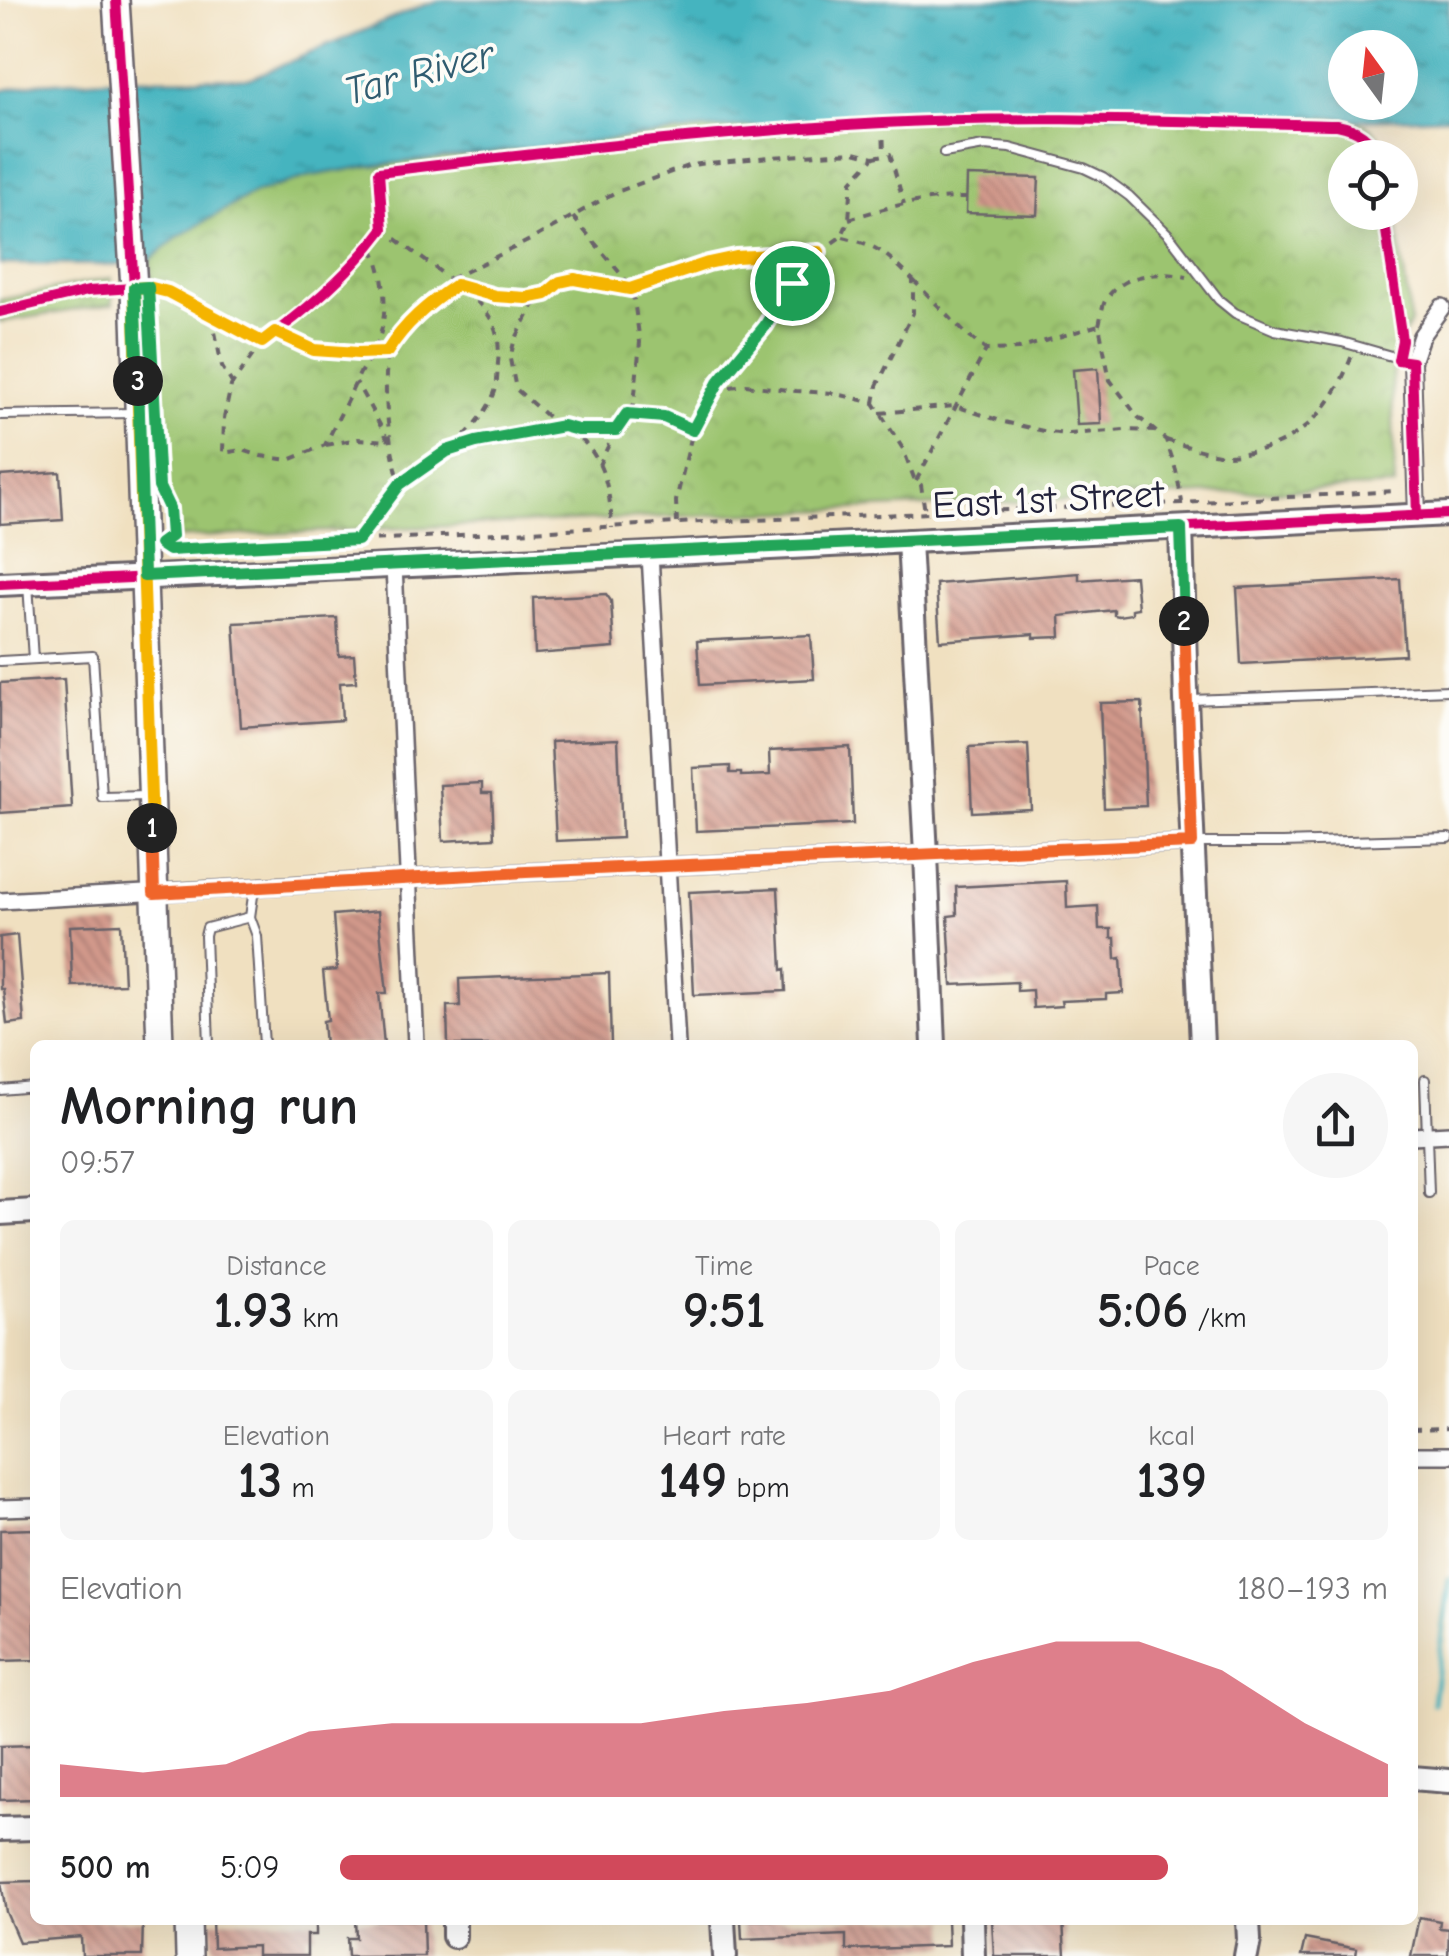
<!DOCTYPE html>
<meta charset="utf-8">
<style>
body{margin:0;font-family:"Comic Neue",sans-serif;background:#f6f6f6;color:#202124;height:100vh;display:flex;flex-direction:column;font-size:38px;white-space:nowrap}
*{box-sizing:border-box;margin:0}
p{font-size:32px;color:#757577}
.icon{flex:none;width:55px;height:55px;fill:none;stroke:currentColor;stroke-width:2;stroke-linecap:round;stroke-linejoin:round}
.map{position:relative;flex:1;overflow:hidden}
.side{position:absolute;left:30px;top:1040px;width:1388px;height:885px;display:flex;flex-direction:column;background:#fff;border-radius:15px;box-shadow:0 10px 40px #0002}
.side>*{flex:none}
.needle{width:65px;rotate:345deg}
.buttons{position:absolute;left:1328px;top:30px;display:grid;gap:20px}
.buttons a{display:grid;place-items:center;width:90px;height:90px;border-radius:50%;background:#fff;box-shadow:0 10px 40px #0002;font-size:50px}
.pin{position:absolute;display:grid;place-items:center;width:85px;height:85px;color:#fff;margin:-42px;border:5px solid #fff;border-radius:50%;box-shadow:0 2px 10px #0007}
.km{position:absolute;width:50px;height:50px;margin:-25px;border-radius:50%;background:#222;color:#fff;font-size:28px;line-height:50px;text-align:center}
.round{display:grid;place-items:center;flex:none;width:105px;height:105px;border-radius:52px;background:#f6f6f6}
.summary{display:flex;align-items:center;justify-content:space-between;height:170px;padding:0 30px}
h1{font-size:55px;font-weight:600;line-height:75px}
.stats{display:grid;grid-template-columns:repeat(3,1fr);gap:15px;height:170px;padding:10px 30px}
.stats div{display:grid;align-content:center;border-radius:15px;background:#f6f6f6;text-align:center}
.stats b{font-size:50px;font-weight:600}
.stats small{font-size:28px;font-weight:400}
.stats p{font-size:28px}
.chart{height:280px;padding:20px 30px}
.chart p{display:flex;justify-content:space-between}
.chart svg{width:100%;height:180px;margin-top:10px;fill:#d1495b;opacity:.7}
ul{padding:0 30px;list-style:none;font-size:32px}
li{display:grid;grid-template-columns:160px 120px 1fr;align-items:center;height:75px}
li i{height:25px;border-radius:12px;background:#d1495b}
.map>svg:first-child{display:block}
.park{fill:url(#park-crowns);stroke:#5f7355;stroke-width:2.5}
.water{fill:url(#water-ripples);stroke:#346b7d;stroke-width:2.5;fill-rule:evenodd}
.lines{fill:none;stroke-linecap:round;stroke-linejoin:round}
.stream{stroke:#45b4bf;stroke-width:5}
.building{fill:url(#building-back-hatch)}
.lane-casing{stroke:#6a646a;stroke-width:12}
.street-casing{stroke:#6a646a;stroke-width:20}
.secondary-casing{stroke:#6a646a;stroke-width:28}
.primary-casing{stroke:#6a646a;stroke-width:30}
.path{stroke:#6a646a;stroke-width:4;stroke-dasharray:8 8;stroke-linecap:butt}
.lane{stroke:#fff;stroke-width:8}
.street{stroke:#fff;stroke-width:15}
.secondary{stroke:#fff;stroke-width:22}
.primary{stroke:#fff;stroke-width:25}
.cycleway-casing{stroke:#fdfcf7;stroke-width:16}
.cycleway{stroke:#d6006c;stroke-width:10}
.split-1-casing{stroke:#fff;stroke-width:20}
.split-2-casing{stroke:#fff;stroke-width:20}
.split-3-casing{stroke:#fff;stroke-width:20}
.split-4-casing{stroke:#fff;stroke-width:20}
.split-1{stroke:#f5b400;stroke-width:12}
.split-2{stroke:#f0652b;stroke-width:12}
.split-3{stroke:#22a559;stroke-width:12}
.split-4{stroke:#22a559;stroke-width:12}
.labels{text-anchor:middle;stroke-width:8;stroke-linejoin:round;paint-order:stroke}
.street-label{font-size:38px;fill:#22223b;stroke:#fdfcf7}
.water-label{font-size:40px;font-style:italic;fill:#305c70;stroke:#fdfcf7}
</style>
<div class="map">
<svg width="1449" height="1956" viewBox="0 0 1449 1956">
<defs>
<pattern id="park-crowns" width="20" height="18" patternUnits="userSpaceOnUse" patternTransform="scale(2.5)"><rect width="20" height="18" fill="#9cc46f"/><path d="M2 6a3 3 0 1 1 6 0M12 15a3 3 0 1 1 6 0" fill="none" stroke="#86a861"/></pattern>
<pattern id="water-ripples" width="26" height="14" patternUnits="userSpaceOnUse" patternTransform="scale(2.5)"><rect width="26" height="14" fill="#45b4bf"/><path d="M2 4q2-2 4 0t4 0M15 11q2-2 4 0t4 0" fill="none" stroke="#39929c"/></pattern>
<pattern id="building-back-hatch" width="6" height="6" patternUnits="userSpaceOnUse" patternTransform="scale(2.5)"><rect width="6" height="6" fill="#d2998b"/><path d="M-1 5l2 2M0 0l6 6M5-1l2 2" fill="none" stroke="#aa7c73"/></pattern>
</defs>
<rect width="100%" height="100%" fill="#fdfcf7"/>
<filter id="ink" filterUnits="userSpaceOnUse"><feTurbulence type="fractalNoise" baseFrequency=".01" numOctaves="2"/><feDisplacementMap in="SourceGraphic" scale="20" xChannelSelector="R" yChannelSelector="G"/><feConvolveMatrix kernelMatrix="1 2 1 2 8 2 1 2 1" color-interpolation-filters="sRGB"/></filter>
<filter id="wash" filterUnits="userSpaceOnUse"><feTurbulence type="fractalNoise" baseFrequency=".0048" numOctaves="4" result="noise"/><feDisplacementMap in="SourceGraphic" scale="40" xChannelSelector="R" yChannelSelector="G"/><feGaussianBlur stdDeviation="2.25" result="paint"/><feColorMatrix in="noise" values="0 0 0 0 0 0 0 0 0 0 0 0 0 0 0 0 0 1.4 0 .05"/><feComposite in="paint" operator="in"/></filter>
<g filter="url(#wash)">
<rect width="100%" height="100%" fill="#f0e0c0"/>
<g class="park">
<path d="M1030,111L1340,118C1370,122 1378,129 1389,157L1345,158V212L1395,213L1408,300L1410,322L1396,353L1392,383L1395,486L168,538L150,260L179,236L255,193L310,176L368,166L699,130L883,116Z"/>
<path d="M111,278L113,304L0,322V300Z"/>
</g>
<path class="water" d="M445,0H1449V117L1359,120L1340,118L1030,111L883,116L699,130L501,151L368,166L310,176L254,193L179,236L150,260L112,265L0,264V91L38,83L106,79L251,78L424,5ZM1345,48H1400V102H1345Z"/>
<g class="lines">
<path class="stream" d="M1433,1703L1449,1579"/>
</g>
<g id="blocks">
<g class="building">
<path d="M967,176L1039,178L1037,215L966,213Z"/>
<path d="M1098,368L1101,424L1077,425L1073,370Z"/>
<path d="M60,472L63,520L0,524V476Z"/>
<path d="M1079,573V580L1135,576L1138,608L1132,609V614L1119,616L1114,615V610L1060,616L1061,637L1034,638V634L940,641L936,584Z"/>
<path d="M1400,579L1405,655L1241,664L1237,588Z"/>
<path d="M606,594L611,601L614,648L535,654L533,598Z"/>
<path d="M337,618L339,656L354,655L356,682L340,683L342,720L241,727L234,623Z"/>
<path d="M811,635L814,679L700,685L697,641Z"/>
<path d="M64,679L72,808L0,813V683Z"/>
<path d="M1142,702L1146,806L1104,808L1100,703Z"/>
<path d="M618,739L622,838L556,841L551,742Z"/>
<path d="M1028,744L1031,809L972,812L969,747Z"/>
<path d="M850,747L853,824L696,831L693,768L730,766V773H741V776L770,775L769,751Z"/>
<path d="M482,783V793H492L494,838L443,841L440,785Z"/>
<path d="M1066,881L1067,908L1098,906L1099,929H1111V938H1115L1116,959L1121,958L1123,993L1106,994V999L1061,1001L1062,1006L1033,1008L1032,990L1017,991V982L952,985L948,916L957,915L956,887Z"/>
<path d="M778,888L782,970L785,969L786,991L694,995L689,892Z"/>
<path d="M378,911L387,993H379L384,1045H325L323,1021L328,1020L323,971L337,970L333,915Z"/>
<path d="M121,924L124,984L72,986L70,926Z"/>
<path d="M17,935L24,1022L7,1024L3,989H0V937Z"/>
<path d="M609,973L611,1045H448L447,1006H460L459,979Z"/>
<path d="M35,1529V1660L0,1661V1530Z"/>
<path d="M35,1745V1799L0,1800V1746Z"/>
<path d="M35,1881V1920H143L142,1956H82L81,1937L19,1942L6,1912L1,1882Z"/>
<path d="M1419,1917L1440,1921L1439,1928L1449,1929L1448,1956H1411Z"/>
<path d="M212,1920H316V1935H307V1956H257V1946L213,1948Z"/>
<path d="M355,1920H423L424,1956H348L347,1938H356Z"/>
<path d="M741,1920H947L948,1946L846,1950V1935L742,1939Z"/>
<path d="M992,1920H1063L1065,1956H994Z"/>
<path d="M1305,1939L1357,1949L1356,1956H1301Z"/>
</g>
</g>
</g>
<g filter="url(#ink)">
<use href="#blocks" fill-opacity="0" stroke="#6a646a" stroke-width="2.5"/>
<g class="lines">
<g class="lane-casing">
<g id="lane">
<path d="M944,153L984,146L1010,148L1084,168L1103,177L1129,196L1169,235L1219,300L1235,313L1275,330L1342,342L1412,362"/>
<path d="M0,415L135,413"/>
<path d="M28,584L33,659"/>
<path d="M0,661L93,656L102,797L148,796"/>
<path d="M1191,700L1449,690"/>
<path d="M1194,843H1282L1449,838"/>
<path d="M250,917L257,936L264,1045"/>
<path d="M209,1045L205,936L207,928L250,917L254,889"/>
<path d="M1425,1080L1429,1193"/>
<path d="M0,1090L35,1087"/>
</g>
</g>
<g class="street-casing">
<g id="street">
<path d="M1417,516L1412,362L1421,336L1442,307"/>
<path d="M650,554L677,1045"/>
<path d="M394,566L416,1045"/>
<path d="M0,901L526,872L1192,843"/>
<path d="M1412,1136L1449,1134"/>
<path d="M1412,1455H1449"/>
<path d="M0,1508L35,1507"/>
</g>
</g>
<g class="secondary-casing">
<g id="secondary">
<path d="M1181,528L1186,700L1202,1045"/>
<path d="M909,541L926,854L934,1045"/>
<path d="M0,584L673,553L1449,514"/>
<path d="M0,1213L35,1211"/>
<path d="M1412,1778L1449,1781"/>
<path d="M0,1829L35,1828"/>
<path d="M454,1920V1936"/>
<path d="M723,1920L725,1956"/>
<path d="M972,1920L973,1956"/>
<path d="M1246,1956L1249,1940L1248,1920"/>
</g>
</g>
<g class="primary-casing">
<g id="primary">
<path d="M116,0L134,288L160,1045"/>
<path d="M188,1920L189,1956"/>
</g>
</g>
<g class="path">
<path d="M883,123L884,155"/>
<path d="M874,157L890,154L904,204"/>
<path d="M573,217L625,279L634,300L640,342L634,404L616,430L599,465"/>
<path d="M849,219C887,207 926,197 967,198"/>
<path d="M383,229L451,280"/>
<path d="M843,237C880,246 886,254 913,280V313L877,386L874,403"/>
<path d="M450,279L532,239L614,193L690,165L769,157L854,152L874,157L852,181L849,219L842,236L819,252L736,257L708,263L630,289L574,279L560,283L533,306L514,342L510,359L516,389L549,418L563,426L578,430H616"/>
<path d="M913,280L966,334L986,350L1018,349L1099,325L1110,380L1138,417L1166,440L1176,470L1182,502"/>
<path d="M212,317L222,367L232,383"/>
<path d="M1099,325C1101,318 1102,307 1105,301C1121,273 1160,271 1187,277"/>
<path d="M275,332L315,350L358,353L387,352"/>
<path d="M262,342L231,386L224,418L223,453L242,450L261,456L289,460L325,445C337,421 349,397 360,373C364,366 369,360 373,353C390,320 387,277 371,245"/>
<path d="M714,389L746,385L796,391L833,393L874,403L903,449L914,478L921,485L925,512"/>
<path d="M880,413L955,406L1004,422L1048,432L1069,434L1125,430L1154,431"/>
<path d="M627,414L664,417L693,430"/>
<path d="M568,429C604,452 610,489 612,528"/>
<path d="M1166,440C1186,446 1206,453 1227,455C1235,455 1242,453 1250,452C1304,442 1334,405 1352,355"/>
<path d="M326,445L358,439L389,441L356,382"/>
<path d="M452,450L476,442L559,426"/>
<path d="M916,481L986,350"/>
<path d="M400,483C436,459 477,435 494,394C498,385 497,373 498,363C502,326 488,308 458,286"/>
<path d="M163,498L169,508L171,536L160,544L169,551L677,523L1182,503L1396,491"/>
<path d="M677,523L676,501L693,430L717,383L744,354L765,326L792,283L819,252"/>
<path d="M358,539L400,484C390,447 385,412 386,374C387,366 386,357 388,350C400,321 432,302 457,285C487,293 513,302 544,294"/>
<path d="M1412,1430L1449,1429"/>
</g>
<use href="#lane" class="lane"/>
<use href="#street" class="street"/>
<use href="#secondary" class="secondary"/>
<use href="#primary" class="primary"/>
<g class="cycleway-casing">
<g id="cycleway">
<path d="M116,0L134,288L143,577"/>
<path d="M1385,212V224L1402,340L1398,360L1412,362L1417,516"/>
<path d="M0,312L88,291L148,287L167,292L262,342C306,311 351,272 383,229L379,172C546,152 714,132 883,123C1034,115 1186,122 1337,125C1358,129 1371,137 1378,158"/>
<path d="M0,584L673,553L1449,514"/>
</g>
</g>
<use href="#cycleway" class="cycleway"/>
</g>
</g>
<g class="lines" filter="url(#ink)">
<g class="split-1-casing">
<path id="split-1" d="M152,828L134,288L148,287L168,292L262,342L275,332L314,350L358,353L387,352C405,323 428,304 456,285L495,296L526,298L546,294L560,282L574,279L630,289L708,263L736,257L819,252L792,283"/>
</g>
<g class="split-2-casing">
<path id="split-2" d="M152,828L154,893L526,872L1192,843L1184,621"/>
</g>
<g class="split-3-casing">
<path id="split-3" d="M138,381L144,576L1181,528L1184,621"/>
</g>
<g class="split-4-casing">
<path id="split-4" d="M138,381L134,288L148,287L159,487L169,508L171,536L160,544L169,550L358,540L400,484L447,451L476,442L563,426L578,430H616L627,414L664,417L693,430L718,383L765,326L792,283"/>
</g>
<use href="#split-1" class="split-1"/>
<use href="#split-2" class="split-2"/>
<use href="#split-3" class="split-3"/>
<use href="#split-4" class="split-4"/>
</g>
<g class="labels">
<g class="street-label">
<text transform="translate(1048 499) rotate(-3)" y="13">East 1st Street</text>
</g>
<g class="water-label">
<text transform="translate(419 72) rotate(-15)" y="14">Tar River</text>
</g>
</g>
</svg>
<div class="buttons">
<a><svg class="needle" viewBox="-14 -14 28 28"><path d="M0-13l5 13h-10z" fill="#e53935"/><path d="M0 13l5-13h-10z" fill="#757577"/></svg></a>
<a><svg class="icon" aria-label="locate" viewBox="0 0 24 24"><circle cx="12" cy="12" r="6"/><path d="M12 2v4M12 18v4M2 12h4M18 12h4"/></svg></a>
</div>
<div class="pin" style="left:792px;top:283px;background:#1e9e55"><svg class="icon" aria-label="arrive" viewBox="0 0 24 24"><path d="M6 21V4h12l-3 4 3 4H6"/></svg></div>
<b class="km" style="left:152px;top:828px">1</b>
<b class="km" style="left:1184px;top:621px">2</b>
<b class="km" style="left:138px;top:381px">3</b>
<section class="side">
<div class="summary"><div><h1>Morning run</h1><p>09:57</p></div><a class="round"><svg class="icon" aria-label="share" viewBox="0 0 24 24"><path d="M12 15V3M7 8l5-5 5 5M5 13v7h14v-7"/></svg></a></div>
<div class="stats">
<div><p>Distance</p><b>1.93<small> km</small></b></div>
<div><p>Time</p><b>9:51</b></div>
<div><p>Pace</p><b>5:06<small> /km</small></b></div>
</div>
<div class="stats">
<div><p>Elevation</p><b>13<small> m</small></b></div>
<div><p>Heart rate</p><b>149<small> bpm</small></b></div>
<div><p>kcal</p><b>139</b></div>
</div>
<div class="chart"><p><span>Elevation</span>180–193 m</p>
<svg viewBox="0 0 160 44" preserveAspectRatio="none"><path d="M0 44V36L10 38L20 36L30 28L40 26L50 26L60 26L70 26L80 23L90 21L100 18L110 11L120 6L130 6L140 13L150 26L160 36V44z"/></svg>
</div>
<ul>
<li><b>500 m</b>5:09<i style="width:79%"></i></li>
</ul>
</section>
</div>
